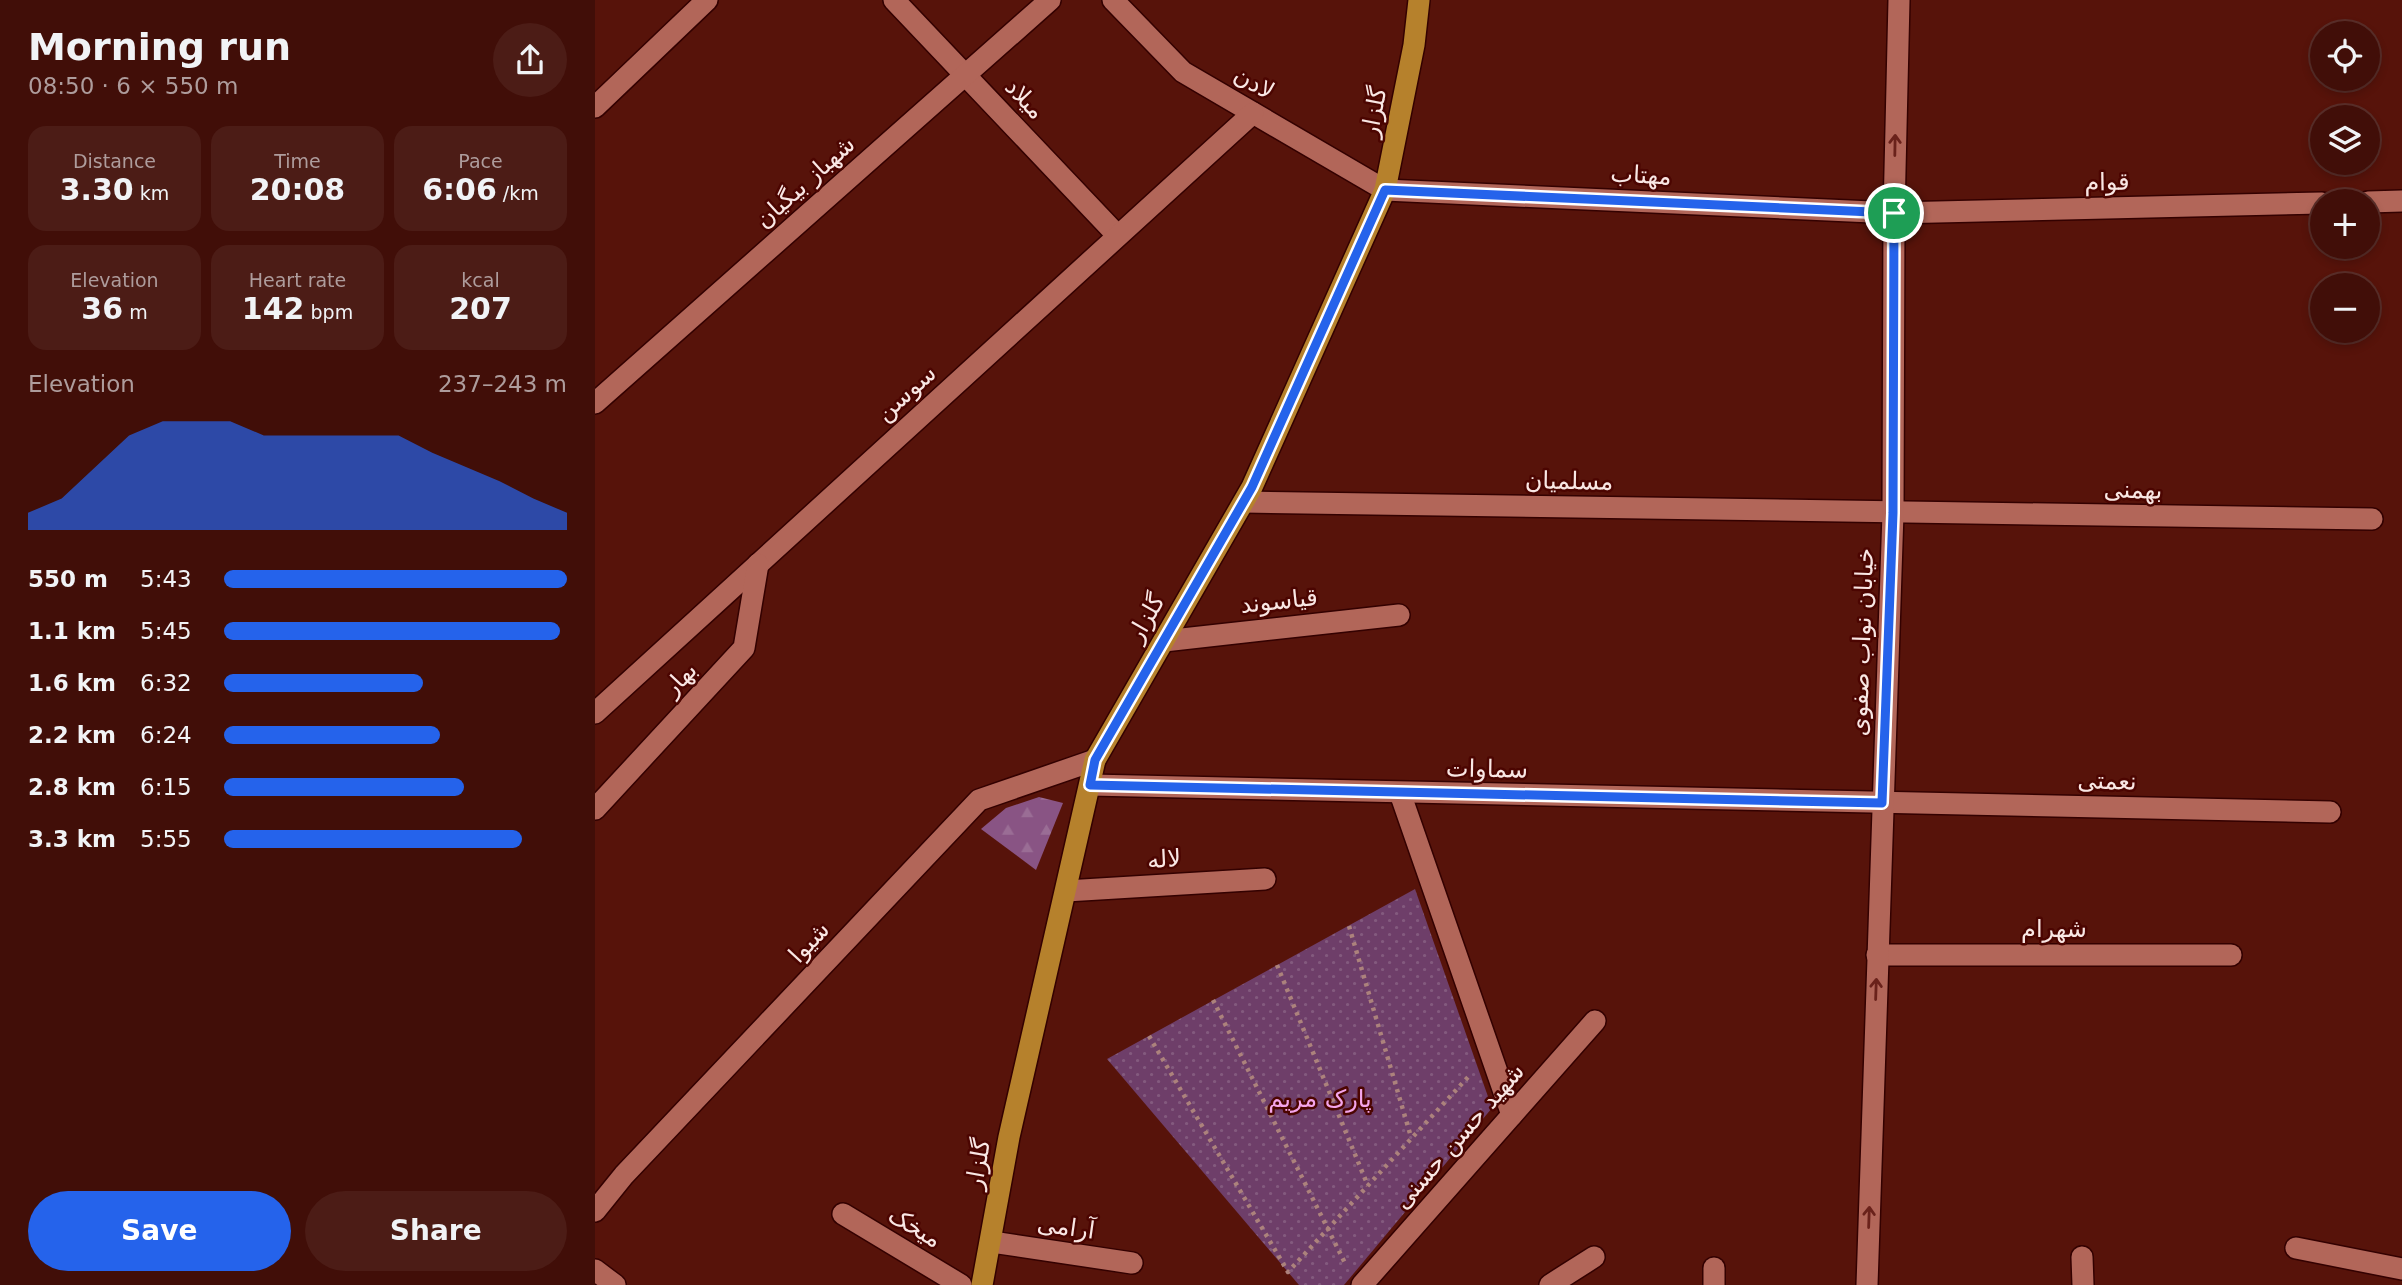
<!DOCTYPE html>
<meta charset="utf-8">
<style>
body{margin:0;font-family:"DejaVu Sans",Cairo,sans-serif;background:#4c1c16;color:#f1f3f6;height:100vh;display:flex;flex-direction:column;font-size:26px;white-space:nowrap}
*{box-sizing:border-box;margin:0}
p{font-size:23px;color:#ae9c9c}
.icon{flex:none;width:38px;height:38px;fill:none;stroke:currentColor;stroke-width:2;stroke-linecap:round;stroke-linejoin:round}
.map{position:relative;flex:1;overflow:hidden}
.panel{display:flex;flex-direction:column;background:#410e08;width:595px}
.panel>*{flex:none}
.buttons{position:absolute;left:1715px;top:21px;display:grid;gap:14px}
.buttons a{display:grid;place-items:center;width:70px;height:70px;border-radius:50%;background:#410e08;box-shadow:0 4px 10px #0003,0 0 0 2px #5a2e29;font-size:35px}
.pin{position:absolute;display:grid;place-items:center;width:60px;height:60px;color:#fff;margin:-30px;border:4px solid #fff;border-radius:50%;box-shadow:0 2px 7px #0007}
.round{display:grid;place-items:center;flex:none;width:74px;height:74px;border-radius:37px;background:#4c1c16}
.headline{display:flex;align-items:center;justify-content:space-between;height:119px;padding:0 28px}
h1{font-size:38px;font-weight:700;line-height:52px}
.figures{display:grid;grid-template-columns:repeat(3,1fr);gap:10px;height:119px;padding:7px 28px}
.figures div{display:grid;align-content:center;border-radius:18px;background:#4c1c16;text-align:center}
.figures b{font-size:30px;font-weight:700}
.figures small{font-size:19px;font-weight:400}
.figures p{font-size:19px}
.chart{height:196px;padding:14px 28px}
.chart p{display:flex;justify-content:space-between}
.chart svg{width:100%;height:126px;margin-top:7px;fill:#2563eb;opacity:.7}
.button{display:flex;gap:14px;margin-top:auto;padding:14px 28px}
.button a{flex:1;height:80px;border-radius:42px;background:#2563eb;color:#fff;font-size:28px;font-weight:700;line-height:80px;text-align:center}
.button a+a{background:#4c1c16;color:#f1f3f6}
ul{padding:0 28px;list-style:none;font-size:23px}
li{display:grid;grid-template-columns:112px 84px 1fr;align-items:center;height:52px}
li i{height:18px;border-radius:9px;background:#2563eb}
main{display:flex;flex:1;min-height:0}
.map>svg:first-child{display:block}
.forest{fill:url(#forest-firs)}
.park{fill:url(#park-dots)}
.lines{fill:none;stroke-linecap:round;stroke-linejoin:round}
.minor-casing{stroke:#330100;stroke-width:24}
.major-casing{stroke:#330100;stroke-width:24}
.path{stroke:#ac827c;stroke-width:4.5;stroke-dasharray:3.5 5;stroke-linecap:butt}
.minor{stroke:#b26659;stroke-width:21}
.major{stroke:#b6812c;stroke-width:21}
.oneway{stroke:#6a221b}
.route-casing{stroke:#fff;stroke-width:14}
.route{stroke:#2563eb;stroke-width:9}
.labels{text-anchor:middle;stroke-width:5;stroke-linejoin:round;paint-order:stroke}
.street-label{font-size:24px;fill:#f9e7e4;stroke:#4b0501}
.park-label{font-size:24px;fill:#f4a5eb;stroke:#4b0501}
</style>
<main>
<section class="panel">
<div class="headline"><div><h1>Morning run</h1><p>08:50 · 6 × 550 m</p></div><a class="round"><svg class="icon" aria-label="share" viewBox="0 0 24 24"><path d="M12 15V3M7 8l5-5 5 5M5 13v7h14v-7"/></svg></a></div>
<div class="figures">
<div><p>Distance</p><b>3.30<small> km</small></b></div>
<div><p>Time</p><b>20:08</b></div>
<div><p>Pace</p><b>6:06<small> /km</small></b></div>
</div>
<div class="figures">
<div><p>Elevation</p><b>36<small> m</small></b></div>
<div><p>Heart rate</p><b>142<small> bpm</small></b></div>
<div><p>kcal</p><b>207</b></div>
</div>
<div class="chart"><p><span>Elevation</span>237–243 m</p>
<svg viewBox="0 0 160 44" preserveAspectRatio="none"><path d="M0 44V38L10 33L20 22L30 11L40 6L50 6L60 6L70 11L80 11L90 11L100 11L110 11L120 17L130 22L140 27L150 33L160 38V44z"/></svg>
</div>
<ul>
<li><b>550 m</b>5:43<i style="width:100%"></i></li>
<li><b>1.1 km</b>5:45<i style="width:98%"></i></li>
<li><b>1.6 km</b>6:32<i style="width:58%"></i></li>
<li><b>2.2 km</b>6:24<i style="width:63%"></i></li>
<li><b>2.8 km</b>6:15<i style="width:70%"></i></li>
<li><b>3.3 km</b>5:55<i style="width:87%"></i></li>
</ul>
<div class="button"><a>Save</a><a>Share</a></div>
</section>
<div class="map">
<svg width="1807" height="1285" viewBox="0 0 1807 1285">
<defs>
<pattern id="forest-firs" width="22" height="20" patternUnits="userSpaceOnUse" patternTransform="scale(1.75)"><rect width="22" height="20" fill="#895484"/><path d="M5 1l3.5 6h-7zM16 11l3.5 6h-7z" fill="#9a6d95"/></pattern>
<pattern id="park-dots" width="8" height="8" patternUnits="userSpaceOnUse" patternTransform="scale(1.75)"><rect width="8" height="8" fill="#6e3e69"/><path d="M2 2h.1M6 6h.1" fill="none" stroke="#835a7e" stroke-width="1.8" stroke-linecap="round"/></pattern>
</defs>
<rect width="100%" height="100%" fill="#57130a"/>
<path class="forest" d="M444,797L468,803L441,870L386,829L411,808Z"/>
<path class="park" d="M820,889L897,1108L749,1285H704L512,1059Z"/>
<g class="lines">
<g class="minor-casing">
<g id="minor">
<path d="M299,0L522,235"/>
<path d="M518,0L588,72L790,190L1299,213L1727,203"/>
<path d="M0,107L112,0"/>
<path d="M1773,202L1807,201"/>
<path d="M0,403L455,0"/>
<path d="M649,502L1777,519"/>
<path d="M569,641L804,615"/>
<path d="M0,713L658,113"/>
<path d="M495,785L1735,812"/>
<path d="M805,793L917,1115"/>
<path d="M0,809L149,648L163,564"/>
<path d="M471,891L670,879"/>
<path d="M1282,955H1636"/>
<path d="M0,1211L29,1175L384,800L500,760"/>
<path d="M248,1214L366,1285"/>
<path d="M397,1242L537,1263"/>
<path d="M1701,1248L1807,1269"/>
<path d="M1487,1257L1488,1285"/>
<path d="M1119,1268V1285"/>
<path d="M0,1270L20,1285"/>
<path d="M767,1285L1000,1021"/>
<path d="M955,1285L999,1257"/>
<path d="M1272,1285L1298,513L1299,213L1304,0"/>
</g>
</g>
<g class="major-casing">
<path id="major" d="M387,1285L414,1137L500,760L657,487L790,190L819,45L824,0"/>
</g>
<g class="path">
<path d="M754,926L816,1137"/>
<path d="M682,965L773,1186"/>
<path d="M618,1000L751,1265"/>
<path d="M554,1036L693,1272L875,1075"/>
</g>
<use href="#minor" class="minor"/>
<use href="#major" class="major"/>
</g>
<defs><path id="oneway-shaft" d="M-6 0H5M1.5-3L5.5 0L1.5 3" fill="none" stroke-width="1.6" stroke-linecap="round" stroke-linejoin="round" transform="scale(1.75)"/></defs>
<g class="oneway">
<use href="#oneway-shaft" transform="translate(1300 145) rotate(-89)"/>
<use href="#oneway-shaft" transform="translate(1281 989) rotate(-88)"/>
<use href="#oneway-shaft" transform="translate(1274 1217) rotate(-88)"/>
</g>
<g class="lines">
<g class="route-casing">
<path id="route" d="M790,190L1299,213L1298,513L1287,803L495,785L500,760L657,487Z"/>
</g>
<use href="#route" class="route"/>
</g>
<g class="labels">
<g class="street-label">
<text transform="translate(659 83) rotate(30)" y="8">لادن</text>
<text transform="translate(430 99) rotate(47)" y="8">میلاد</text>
<text transform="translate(779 112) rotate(-79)" y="8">گلزار</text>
<text transform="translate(1046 175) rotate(3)" y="8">مهتاب</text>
<text transform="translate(210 182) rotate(-42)" y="8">شهباز بیگیان</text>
<text transform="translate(1512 182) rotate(-1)" y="8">قوام</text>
<text transform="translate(311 393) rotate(-42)" y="8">سوسن</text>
<text transform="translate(974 481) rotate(1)" y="8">مسلمیان</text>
<text transform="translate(1538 490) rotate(1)" y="8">بهمنی</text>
<text transform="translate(684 601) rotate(-6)" y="8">قیاسوند</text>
<text transform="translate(551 618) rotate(-60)" y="8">گلزار</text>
<text transform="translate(1267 642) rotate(-88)" y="8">خیابان نواب صفوی</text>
<text transform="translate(85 679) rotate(-47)" y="8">بهار</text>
<text transform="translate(892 769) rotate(1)" y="8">سماوات</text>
<text transform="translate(1512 781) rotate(1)" y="8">نعمتی</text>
<text transform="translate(569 859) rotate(-3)" y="8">لاله</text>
<text x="1459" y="937">شهرام</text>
<text transform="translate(214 942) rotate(-47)" y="8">شیوا</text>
<text transform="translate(864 1136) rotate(-49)" y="8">شهید حسن حسنی</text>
<text transform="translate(383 1164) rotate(-80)" y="8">گلزار</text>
<text transform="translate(320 1227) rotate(31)" y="8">میخک</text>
<text transform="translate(471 1227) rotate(8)" y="8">آرامی</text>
</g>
<g class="park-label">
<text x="725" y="1107">پارک مریم</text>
</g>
</g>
</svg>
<div class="buttons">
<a><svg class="icon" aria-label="locate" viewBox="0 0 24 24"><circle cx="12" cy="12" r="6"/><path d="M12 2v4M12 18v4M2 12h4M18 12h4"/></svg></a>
<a><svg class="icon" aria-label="layers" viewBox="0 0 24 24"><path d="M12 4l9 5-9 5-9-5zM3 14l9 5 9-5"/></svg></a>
<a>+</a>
<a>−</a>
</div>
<div class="pin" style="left:1299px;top:213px;background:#1e9e55"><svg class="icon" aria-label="arrive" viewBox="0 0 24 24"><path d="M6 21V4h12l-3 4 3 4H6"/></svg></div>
</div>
</main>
